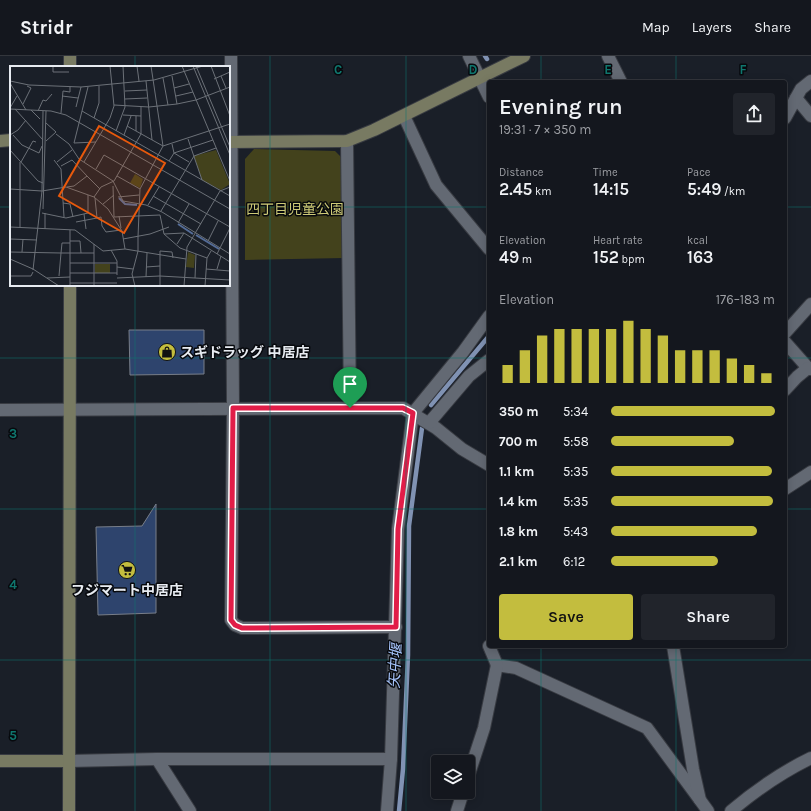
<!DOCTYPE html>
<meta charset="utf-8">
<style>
body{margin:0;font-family:Karla,"Noto Sans JP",sans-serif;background:#21242b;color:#f1f3f6;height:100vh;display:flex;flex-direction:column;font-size:15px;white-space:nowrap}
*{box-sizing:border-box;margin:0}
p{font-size:13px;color:#9d9fa4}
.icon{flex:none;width:22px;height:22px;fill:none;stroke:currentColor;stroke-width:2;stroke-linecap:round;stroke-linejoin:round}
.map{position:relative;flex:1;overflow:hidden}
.panel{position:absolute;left:487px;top:24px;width:300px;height:568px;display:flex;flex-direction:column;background:#14171e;border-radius:4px;box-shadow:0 2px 10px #0003,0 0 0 1px #33363c}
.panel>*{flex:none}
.controls{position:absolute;left:431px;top:699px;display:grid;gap:8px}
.controls a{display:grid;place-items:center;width:44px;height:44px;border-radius:4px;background:#14171e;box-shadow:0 2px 10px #0003,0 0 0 1px #33363c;font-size:20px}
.pin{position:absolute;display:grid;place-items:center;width:34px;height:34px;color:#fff;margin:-41px -17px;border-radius:50% 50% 50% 0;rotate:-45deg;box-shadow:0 0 4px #0007}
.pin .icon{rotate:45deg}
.round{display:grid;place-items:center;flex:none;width:42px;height:42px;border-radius:4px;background:#21242b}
.overview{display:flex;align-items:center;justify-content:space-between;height:68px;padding:0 12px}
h1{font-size:22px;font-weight:600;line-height:30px}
.metrics{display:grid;grid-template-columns:repeat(3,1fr);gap:6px;height:68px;padding:4px 12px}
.metrics div{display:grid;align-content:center}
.metrics b{font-size:17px;font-weight:600}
.metrics small{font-size:11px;font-weight:400}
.metrics p{font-size:11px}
.chart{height:112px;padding:8px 12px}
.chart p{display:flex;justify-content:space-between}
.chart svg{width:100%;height:72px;margin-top:4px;stroke:#c3bd3e;stroke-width:6}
.button{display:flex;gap:8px;margin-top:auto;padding:8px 12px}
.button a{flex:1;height:46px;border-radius:4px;background:#c3bd3e;color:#111;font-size:16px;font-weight:600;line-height:46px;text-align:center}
.button a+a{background:#21242b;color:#f1f3f6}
ul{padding:0 12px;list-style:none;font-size:13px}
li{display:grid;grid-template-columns:64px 48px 1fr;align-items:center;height:30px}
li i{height:10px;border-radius:5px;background:#c3bd3e}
header{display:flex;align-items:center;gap:24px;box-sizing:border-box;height:56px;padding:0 20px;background:#14171e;border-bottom:1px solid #33363c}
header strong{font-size:19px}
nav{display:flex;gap:22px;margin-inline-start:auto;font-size:14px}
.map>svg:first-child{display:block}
.green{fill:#43421c}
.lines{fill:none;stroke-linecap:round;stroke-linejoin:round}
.stream{stroke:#8092b3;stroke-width:4.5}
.building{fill:#2e446d;stroke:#787e89}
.street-casing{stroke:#383b42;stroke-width:14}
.secondary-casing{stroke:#383b42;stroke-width:14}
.street{stroke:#636973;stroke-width:12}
.secondary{stroke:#787a62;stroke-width:12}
.route-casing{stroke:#fff;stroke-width:8}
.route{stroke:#e11d48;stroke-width:5}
.grid{fill:none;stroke:#0f766e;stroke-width:1;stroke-opacity:0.55}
.labels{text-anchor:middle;stroke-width:3;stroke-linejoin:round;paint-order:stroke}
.park-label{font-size:14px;fill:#ceca77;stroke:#07090d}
.poi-label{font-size:14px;font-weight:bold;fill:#e7ebf1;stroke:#07090d;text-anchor:start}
.water-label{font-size:15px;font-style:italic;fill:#a4c2f9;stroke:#07090d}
.inset-river{fill:none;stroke:#546c98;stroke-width:2}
.inset-road{fill:none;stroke:#6c7178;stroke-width:1}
.view{fill:#e8590c;fill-opacity:0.15;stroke:#e8590c;stroke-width:2}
.inset-edge{fill:none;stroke:#e7ebf1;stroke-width:2}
.grid-label{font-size:13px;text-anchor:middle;font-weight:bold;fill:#0f766e;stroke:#07090d;stroke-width:3;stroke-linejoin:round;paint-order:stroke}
</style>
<header>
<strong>Stridr</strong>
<nav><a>Map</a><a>Layers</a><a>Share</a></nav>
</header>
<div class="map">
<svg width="811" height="755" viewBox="0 0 811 755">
<rect width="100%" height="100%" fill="#1a1f28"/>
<path class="green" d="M254,93L335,95L344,104V202L245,204V103Z"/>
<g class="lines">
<g class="stream">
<path d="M485,0L487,3"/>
<path d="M431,349L489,280"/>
<path d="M399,755L403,713L408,599L409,470L422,372"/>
</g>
</g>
<g class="building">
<path d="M129,274H204V318L130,319Z"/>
<path d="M156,448V557L98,559L96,471L142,470Z"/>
</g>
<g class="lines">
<g class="street-casing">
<g id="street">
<path d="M231,0L233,352L231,564L235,569L242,572L396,571"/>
<path d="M469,0L489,41"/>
<path d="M608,0L621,26"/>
<path d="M796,42L811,60"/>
<path d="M404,60L436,129L489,193"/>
<path d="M785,62L801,33L811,25"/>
<path d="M347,85L350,352"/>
<path d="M785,277L811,248"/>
<path d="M785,286L808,312"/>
<path d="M785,334L797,321L808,312L811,313"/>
<path d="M0,354L403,352L436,372L462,393L489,409"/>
<path d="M429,367L469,320L489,304"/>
<path d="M785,433L811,416"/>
<path d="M489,590L497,609L516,612L647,672L700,744"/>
<path d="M673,590L693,713L700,744L708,755"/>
<path d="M157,703L190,755"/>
<path d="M68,705L157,703H391"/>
<path d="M468,721L484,672L497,609"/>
<path d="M387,755L391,703L398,473L413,357L463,296L489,260"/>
<path d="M457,755L463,736"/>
<path d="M731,755C756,734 782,716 811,702"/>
</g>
</g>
<g class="secondary-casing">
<g id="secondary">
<path d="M70,0V11"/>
<path d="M0,85L11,84"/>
<path d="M229,86L347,85L374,74L524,0"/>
<path d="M0,705H68"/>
<path d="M69,755L70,229"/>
</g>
</g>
<use href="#street" class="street"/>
<use href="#secondary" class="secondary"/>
</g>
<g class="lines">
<g class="route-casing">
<path id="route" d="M233,352H403L413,357L398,473L396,571L242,572L235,569L231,564Z"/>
</g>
<use href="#route" class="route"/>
</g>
<path class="grid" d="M135,0V11M270,0V755M406,0V755M541,0V26M676,0V26M0,151H11M229,151H489M785,151H811M135,229V755M0,302H489M785,302H811M0,453H489M785,453H811M541,590V755M676,590V755M0,604H811"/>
<defs>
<g id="shop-disc" transform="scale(0.9)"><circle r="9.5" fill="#c3bd3e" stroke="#07090d"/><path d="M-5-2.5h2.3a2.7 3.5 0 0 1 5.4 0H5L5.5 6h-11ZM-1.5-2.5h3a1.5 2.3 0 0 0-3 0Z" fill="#111"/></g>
<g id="supermarket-disc" transform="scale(0.9)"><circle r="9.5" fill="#c3bd3e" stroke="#07090d"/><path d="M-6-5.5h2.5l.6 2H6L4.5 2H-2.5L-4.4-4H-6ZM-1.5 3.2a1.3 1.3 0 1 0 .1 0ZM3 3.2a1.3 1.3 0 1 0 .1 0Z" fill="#111"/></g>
</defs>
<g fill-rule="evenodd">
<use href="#shop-disc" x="167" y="296"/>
<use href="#supermarket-disc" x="127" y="514"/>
</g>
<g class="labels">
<g class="park-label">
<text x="295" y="158">四丁目児童公園</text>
</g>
<g class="poi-label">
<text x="180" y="301">スギドラッグ 中居店</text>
<text x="127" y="539" text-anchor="middle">フジマート中居店</text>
</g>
<g class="water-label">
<text transform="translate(395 610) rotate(-87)" y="5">矢中堰</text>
</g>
</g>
<g transform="translate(10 10)">
<rect width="220" height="220" fill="#1a1f28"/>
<path d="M206,84L220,118L211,124L192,114L184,90ZM125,108L133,113L130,122L120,117ZM178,186L185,189L184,202L176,201ZM85,198H100V207H85Z" fill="#43421c"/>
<path class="inset-river" d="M109,132L115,138L127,139M168,158L183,168M186,169L209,183"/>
<path class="inset-road" d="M43,0V6H59M127,0L129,15M172,0L220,115M183,0L220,89M186,0L220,81M201,0L220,50M162,10L167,38M211,10L216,22M153,12L158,39M204,13L220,6M0,15L19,19L71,21M136,15L142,74M0,17L16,44M164,22L179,18M115,25L137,24M52,30L68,32M166,30L183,26M115,33L137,32M13,38L21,22L17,20M104,39L139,41L167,38L186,34L220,21M66,41L71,21L144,14L193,0M0,42L7,30M0,43L41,45L56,49L220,143M5,43L33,74M21,44L30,53M28,45L33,34L36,35L42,28M72,45L220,130M51,47L53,25L60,26V21M113,49L131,50M84,52L89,37V20M117,60L153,80L220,58M106,65L115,41L113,0M126,65V50M46,68L59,78M0,69L8,64L16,54M3,69L12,79L29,87L32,80M114,69L121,50M178,73L192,114M36,75L46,66L36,57M64,77L78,21M64,77L86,76M59,78L69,93L103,115L113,135L136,139L152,146L220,188M162,78L164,87L179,96M0,84L28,115L33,117M44,94L51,103L54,151M159,95L164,87L203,74M11,96L23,75L26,76M47,96L62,84M74,96L100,52L104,40L100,0M51,100L62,94L77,110M86,103L94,89L220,161M107,110L130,123M103,120L104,151L150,149M57,121L64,120L77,110L90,123M0,123L32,125L56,121L84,131L98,143L112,165L115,183M143,130L191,158M84,131L91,121L104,115L131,68V41M108,131L129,129M53,137L60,138L63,151M93,138L104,129M138,139L149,121M33,143L36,45M151,145L184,90L206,82M32,147L56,152L78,147V129M35,147V163M74,148L76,163M150,149L154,168L170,182L197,192M109,150L111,162M87,152L91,151L92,160L96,166L111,164M66,156L87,152L85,132M168,157L179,138M0,161L65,164L93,185L115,183L176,193M10,161V96M60,164V220M154,168L174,167L220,196M128,171L130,123L153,80L141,0M128,171V185M0,173L27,174M113,173L140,168L159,161M60,175H70L71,187M198,175L208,155M167,178L174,167M101,184L107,195V209M0,186L51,187L52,177H60M12,186L13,173M207,188L220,162M0,193L23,203L49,220M60,197H107M107,201L123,203M136,201L150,200M196,203L220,205M207,203L211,190M23,204L32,125L33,45M60,207H107M0,210H21L23,206M49,210L51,187H84M136,211L137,187M37,212L60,211M107,212L150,210L220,214M185,212L186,188M60,217H107M84,220V178M125,220L122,208L128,185M150,220V185L162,186L163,192M174,220L177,181L210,125L220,121M195,220L197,192L201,185"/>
<path class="view" d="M89,60L155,97L114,167L49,130Z"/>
<rect width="220" height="220" class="inset-edge"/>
</g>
<g class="grid-label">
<text x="338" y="18">C</text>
<text x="473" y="18">D</text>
<text x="608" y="18">E</text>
<text x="743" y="18">F</text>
<text x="13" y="382">3</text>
<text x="13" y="533">4</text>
<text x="13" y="684">5</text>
</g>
</svg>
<div class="controls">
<a><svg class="icon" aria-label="layers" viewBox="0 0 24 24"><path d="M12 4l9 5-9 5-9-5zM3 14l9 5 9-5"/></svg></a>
</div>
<div class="pin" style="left:350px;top:352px;background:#1e9e55"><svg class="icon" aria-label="arrive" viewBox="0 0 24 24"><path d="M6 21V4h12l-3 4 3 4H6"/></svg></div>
<section class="panel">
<div class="overview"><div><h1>Evening run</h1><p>19:31 · 7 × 350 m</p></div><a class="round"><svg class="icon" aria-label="share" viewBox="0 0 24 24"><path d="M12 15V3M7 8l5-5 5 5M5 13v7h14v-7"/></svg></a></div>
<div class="metrics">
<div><p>Distance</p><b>2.45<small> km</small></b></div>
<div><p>Time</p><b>14:15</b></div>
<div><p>Pace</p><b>5:49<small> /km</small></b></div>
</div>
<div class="metrics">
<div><p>Elevation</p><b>49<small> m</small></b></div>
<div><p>Heart rate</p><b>152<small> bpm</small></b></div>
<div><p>kcal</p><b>163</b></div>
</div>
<div class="chart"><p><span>Elevation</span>176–183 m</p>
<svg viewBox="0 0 160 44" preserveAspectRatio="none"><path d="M5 44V33M15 44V24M25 44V15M35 44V11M45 44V11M55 44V11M65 44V11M75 44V6M85 44V11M95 44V15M105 44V24M115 44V24M125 44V24M135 44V29M145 44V33M155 44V38"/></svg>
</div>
<ul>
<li><b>350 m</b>5:34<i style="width:100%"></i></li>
<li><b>700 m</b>5:58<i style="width:75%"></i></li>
<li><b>1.1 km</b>5:35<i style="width:98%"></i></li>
<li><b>1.4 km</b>5:35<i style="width:99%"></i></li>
<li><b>1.8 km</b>5:43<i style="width:89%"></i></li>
<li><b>2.1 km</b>6:12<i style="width:65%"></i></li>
</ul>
<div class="button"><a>Save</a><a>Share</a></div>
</section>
</div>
